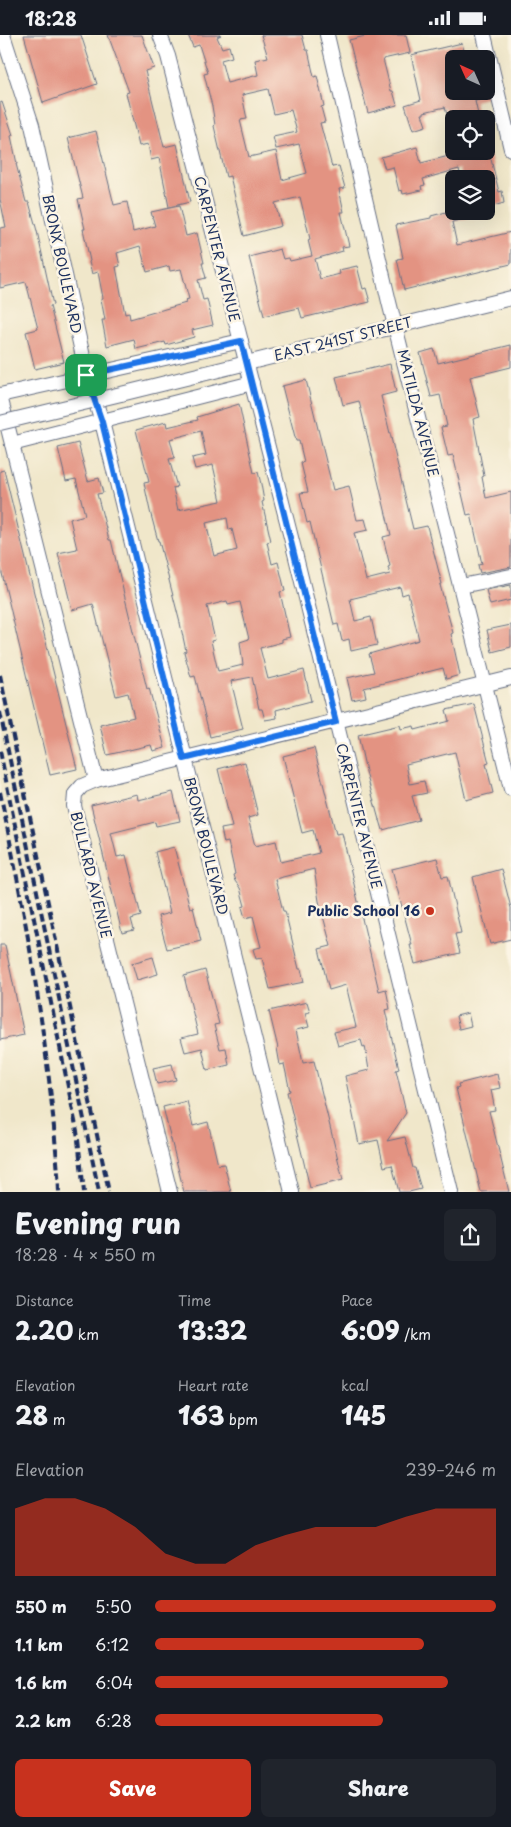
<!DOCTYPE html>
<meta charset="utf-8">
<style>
body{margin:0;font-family:"Playpen Sans",sans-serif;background:#20242c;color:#f1f3f6;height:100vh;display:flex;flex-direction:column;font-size:19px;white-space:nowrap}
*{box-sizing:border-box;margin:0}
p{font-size:16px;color:#9ea1a6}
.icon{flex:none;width:28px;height:28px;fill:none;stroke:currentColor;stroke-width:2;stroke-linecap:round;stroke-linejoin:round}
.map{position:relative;height:1157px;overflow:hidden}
.drawer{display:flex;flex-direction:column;background:#171b24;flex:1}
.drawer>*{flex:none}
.needle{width:32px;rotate:315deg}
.controls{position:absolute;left:445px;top:15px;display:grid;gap:10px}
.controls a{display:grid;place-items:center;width:50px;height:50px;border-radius:8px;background:#171b24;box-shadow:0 5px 20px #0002;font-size:25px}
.pin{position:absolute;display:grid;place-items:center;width:42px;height:42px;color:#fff;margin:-21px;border-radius:10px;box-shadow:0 2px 8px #0006}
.round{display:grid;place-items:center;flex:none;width:52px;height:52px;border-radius:8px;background:#20242c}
.head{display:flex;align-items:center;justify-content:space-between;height:85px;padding:0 15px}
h1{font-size:28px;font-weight:800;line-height:38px}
.stats{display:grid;grid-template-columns:repeat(3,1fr);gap:8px;height:85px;padding:5px 15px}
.stats div{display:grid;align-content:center}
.stats b{font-size:25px;font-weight:800}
.stats small{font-size:14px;font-weight:400}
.stats p{font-size:14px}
.chart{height:140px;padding:10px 15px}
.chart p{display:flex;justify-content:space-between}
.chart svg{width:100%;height:90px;margin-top:5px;fill:#c8321e;opacity:.7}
.action{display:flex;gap:10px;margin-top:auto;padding:10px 15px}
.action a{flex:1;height:58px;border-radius:8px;background:#c8321e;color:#fff;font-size:20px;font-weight:800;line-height:58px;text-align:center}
.action a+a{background:#20242c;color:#f1f3f6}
ul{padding:0 15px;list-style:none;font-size:16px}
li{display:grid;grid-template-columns:80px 60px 1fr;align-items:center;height:38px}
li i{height:12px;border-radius:6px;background:#c8321e}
.status{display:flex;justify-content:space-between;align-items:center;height:35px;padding:0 25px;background:#171b24;direction:ltr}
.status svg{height:14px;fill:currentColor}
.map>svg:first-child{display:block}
.building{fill:#e39382;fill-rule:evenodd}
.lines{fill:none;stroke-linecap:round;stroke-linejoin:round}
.minor-casing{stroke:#666f84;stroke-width:16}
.minor{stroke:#fff;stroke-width:14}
.rail{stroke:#1b2f5e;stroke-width:4;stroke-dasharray:8 4;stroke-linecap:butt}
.minor-bridge-casing{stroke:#666f84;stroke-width:16;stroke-linecap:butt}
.minor-bridge{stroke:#fff;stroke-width:14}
.route-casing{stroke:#fff;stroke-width:10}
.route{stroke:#1a73e8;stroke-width:6}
.poi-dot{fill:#c8321e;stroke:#fcf5e5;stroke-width:2}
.labels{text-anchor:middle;stroke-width:5;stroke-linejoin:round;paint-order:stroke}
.street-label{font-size:14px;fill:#1b2f5e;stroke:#fcf5e5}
.poi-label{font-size:14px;font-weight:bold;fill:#1b2f5e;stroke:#fcf5e5;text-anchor:end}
</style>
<div class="status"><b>18:28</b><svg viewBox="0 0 49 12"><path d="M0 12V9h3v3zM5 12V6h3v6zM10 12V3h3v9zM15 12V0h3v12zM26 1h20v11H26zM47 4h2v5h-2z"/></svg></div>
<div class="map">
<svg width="511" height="1157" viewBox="0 0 511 1157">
<rect width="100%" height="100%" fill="#fcf5e5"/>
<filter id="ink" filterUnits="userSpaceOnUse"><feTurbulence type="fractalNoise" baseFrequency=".02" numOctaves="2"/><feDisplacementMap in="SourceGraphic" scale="10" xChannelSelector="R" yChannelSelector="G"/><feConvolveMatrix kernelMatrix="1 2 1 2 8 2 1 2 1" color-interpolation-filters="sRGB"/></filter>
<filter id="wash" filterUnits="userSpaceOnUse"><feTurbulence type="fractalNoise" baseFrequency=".0096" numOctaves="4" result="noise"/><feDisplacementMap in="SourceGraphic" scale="20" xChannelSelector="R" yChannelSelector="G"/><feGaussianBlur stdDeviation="1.12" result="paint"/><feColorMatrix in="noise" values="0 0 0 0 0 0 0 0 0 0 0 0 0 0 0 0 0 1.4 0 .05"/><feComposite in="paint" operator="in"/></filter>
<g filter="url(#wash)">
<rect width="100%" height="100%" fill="#f0e7ca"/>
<g id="blocks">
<g class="building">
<path d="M24,0H81L97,49L43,68Z"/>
<path d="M108,0H142L154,33L145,36L164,112L177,109L190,167L169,172L159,123L151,125L148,109L139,111L126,58L129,57Z"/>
<path d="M188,0H221L217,2L222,13L229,11L232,22L221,25L227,48L258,40L255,25L268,22L261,0H302L306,15H308L314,42L317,41L324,71L321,72L325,87L320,88L332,132L339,131L345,153L339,154L344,177H341L349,211L342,212L343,216L315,224L320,244L340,239L339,235L357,231L363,254L366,253L370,267L302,283L299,273L264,281L249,222L280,214L283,224L289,223L290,226L312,221L308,205L310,204L300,162L275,168L281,191L244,201L230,141L226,142L214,91L215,90L212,71L204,39L208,38L199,10L193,12ZM268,54L274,79L291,75L297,97L273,102L276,114L299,109L307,138L282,145L276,116L249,122L240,85L247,84L242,60Z"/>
<path d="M369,0H406L410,18L383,24L391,56H393L397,70L368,78L349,5Z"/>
<path d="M462,8L466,24H454V56H488L490,62L475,66L479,84H448L445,72L424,77V79H422L426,91L413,95L405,70L421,65L411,20Z"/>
<path d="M2,67L13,100L11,101L17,129H16L26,167H29L37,196L53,270L50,271L64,327L35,334L26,297L38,294L26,247L0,253V193L6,192L0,164V68Z"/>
<path d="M96,96L114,170L127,167L133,197L155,191L151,177L179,171L186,201L197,198L204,228H202L206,243L198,245L203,265L207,264L213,290L192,295L194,302L166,310L165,307L136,314L134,304L107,311L102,285H105L101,264L103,263L98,237L92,239L89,227L90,226L83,194H85L78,164L83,163L68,103ZM140,211L147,237L169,231L170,236L181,234L189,264L185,265L186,268L130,284L129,278L125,279L116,232L120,231L117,218Z"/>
<path d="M417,112L421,128L449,121L448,116H489L499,157L502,156L504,168L486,173V140L471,144H461L459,134L423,144L425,150L421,151L422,155L403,159L402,155L399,156L393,132L385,134L381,122Z"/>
<path d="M450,176H479V180L452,187L457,210L511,197V229L404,255L397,224L403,223L396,190L431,183V181Z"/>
<path d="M511,310V332L470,342L480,382L473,384L484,441L482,442L486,463L511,457V532L480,538L478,530L482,529L471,479L467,480L453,420L448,421L441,392L447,391L440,360L431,362L420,318L434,314L438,328Z"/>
<path d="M390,329L396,357L381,361L413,494L427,491L442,549L440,550L453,598L451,599L460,640L446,644L443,633L364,653L366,662L352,665L347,643L374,637L369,619L419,605L408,558L402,560L400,552L350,564L355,586L371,582L377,610L351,616L349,604L342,606L338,589L334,590L310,487L307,488L300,458L308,457L301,428L304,427L299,406H296L282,351L306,345L333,455L349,451L357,485L365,484L368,495L354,498L366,545L390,539L388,532L390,531L383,502L391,500L359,366L343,370L336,342Z"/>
<path d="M239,369L254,438L258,437L261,449L264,466L262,467L271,506L267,507L272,529L278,527L285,556L280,557L290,602L282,604V607L260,613L268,644L304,635L311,666L276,675L277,683L265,685L262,674H259L252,642L231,646L243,694L210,702L195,641L191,642L184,617L186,616L180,588L159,506H158L150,476L144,448L149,447L136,395L166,387L167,392L198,385L197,382ZM201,396L206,420L192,423L195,434L213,430L221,466L178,475L173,453L177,452L169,424L175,423L170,404ZM227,483L229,495L232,494L237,515L214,521L206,488ZM227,566L228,570L240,567L249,604L240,607L243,630L218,636L211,606L215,605L207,571Z"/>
<path d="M78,408L88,446L99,443L103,458L97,459L109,505H111L147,654L149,653L165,713L153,716L151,710L107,720L100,690L134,682L128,658L116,661L93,569L72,575L58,518L77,514L70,484L85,480L76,444L66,446L58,413Z"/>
<path d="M4,435L77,734L50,740L0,530V436Z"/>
<path d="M511,550V565L490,570L486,555Z"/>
<path d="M511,590V612L492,617L487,595Z"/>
<path d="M474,669L489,728L486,729L493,758L466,765L455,717L406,729L410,749L424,746L427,758L412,761L419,785L383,795L380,785H379L367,741L358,700L400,690L401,694L414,691L415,695L449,686L446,675Z"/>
<path d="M314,713L336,799L342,798L379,956L386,954L390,974L385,975L399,1034L396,1035L406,1078L387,1106L405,1102L413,1133H415L421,1154L409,1157H399L392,1130L384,1132L378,1105L359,1109L345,1041L369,1035L365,1011L363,1012L361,1005L338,1011L334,997L356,992L346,950L329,955L319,914L331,911L319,866L314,834L275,844L283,876H285L299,934H301L304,947L270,954L262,923L256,924L253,914L261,912L253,881L245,883L242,872L245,871L240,853L235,846L233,840L235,839L228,807L224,808L221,794L232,792L218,734L245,727L258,780L248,783L255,811L276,806L281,827L319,818L313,795L302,798L283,721Z"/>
<path d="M173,757L180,786L156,791L155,787L111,798L117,822L126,820L141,881L131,884L134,895L122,898L91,770L137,759L138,765Z"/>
<path d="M174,812L190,873L193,872L201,906L167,914L158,881L170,878L155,817Z"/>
<path d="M437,823L442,842L448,841L461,898L455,899L460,918L415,929L410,910H412L392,834Z"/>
<path d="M501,834L511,873V904L490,909L473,842Z"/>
<path d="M0,910H5L24,1000L0,1005Z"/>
<path d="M153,922L158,939L137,945L132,928Z"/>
<path d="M205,935L219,989L214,990L220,1014L226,1013L229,1030L207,1035L202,1013L185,1017L181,1003L198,999L184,941Z"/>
<path d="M307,967L310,977L305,978L309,992L296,995L303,1028L314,1026L343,1145L310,1153L287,1057L290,1056L284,1029L280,1030L277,1013H278L269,976Z"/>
<path d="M468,978L471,991L459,994L456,981Z"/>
<path d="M172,1029L176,1045L157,1049L153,1033Z"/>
<path d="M497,1039L500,1053L491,1055L495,1075L489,1076L509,1157H481L456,1053L459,1052L458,1049Z"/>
<path d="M187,1066L193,1091L208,1087L218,1130L224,1129L231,1157H184L163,1072Z"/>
</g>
</g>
</g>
<g filter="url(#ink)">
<use href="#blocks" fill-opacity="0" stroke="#666f84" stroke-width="1"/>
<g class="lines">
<g class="minor-casing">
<g id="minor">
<path d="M3,0L32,90L87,340L102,387L292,1157"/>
<path d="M160,0L168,21L295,518L451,1157"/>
<path d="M327,0L389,267L511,754"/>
<path d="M484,0L511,114"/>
<path d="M121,359L511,263"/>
<path d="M0,360L241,306"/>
<path d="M0,361L96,745"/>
<path d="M12,409L252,348"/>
<path d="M461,551L511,541"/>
<path d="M170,1157L74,771L75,759L82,751L96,745L511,643"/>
</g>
</g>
<use href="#minor" class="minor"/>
<g class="rail">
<path d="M0,640L109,1157"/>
<path d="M0,677L99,1157"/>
<path d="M0,716L77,1096L84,1157"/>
<path d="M0,757C22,864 42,972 53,1081C55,1106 58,1132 59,1157"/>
</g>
<g class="minor-bridge-casing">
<path id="minor-bridge" d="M0,388L121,359"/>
</g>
<use href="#minor-bridge" class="minor-bridge"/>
</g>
</g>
<g class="lines" filter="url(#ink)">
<g class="route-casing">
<path id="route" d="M241,306L336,687L184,724L102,387L86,340Z"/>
</g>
<use href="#route" class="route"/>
</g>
<circle class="poi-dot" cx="430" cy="876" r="5"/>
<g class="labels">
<g class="street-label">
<text transform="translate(217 214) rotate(76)" y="5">CARPENTER AVENUE</text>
<text transform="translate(62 229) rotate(78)" y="5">BRONX BOULEVARD</text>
<text transform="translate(343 304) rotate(-14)" y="5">EAST 241ST STREET</text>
<text transform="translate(418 378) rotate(76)" y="5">MATILDA AVENUE</text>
<text transform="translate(359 781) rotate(76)" y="5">CARPENTER AVENUE</text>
<text transform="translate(206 811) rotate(76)" y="5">BRONX BOULEVARD</text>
<text transform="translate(91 840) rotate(76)" y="5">BULLARD AVENUE</text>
</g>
<g class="poi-label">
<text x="420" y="881">Public School 16</text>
</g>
</g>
</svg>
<div class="controls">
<a><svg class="needle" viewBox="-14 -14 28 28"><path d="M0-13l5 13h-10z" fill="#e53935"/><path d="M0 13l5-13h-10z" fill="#9ea1a6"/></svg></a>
<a><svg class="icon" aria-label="locate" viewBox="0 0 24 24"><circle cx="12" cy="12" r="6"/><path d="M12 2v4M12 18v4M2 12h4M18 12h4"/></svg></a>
<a><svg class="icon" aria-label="layers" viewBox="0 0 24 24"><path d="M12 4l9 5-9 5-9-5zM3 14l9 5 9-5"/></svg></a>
</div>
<div class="pin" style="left:86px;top:340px;background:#1e9e55"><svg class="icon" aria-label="arrive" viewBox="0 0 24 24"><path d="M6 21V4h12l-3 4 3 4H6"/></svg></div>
</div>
<section class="drawer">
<div class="head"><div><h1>Evening run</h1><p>18:28 · 4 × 550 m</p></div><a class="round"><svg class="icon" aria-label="share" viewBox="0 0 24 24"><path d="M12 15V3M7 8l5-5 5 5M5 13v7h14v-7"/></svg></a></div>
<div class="stats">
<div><p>Distance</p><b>2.20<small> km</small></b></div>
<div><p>Time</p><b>13:32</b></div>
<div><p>Pace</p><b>6:09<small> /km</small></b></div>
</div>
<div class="stats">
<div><p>Elevation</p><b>28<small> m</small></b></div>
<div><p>Heart rate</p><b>163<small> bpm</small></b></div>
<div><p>kcal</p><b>145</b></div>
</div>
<div class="chart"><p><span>Elevation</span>239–246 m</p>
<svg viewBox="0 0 160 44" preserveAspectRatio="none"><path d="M0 44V11L10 6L20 6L30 11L40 20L50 33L60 38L70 38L80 29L90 24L100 20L110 20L120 20L130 15L140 11L150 11L160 11V44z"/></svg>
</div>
<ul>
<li><b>550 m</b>5:50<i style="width:100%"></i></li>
<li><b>1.1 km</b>6:12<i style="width:79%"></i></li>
<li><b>1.6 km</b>6:04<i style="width:86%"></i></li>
<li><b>2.2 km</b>6:28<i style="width:67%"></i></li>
</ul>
<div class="action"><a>Save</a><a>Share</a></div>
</section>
